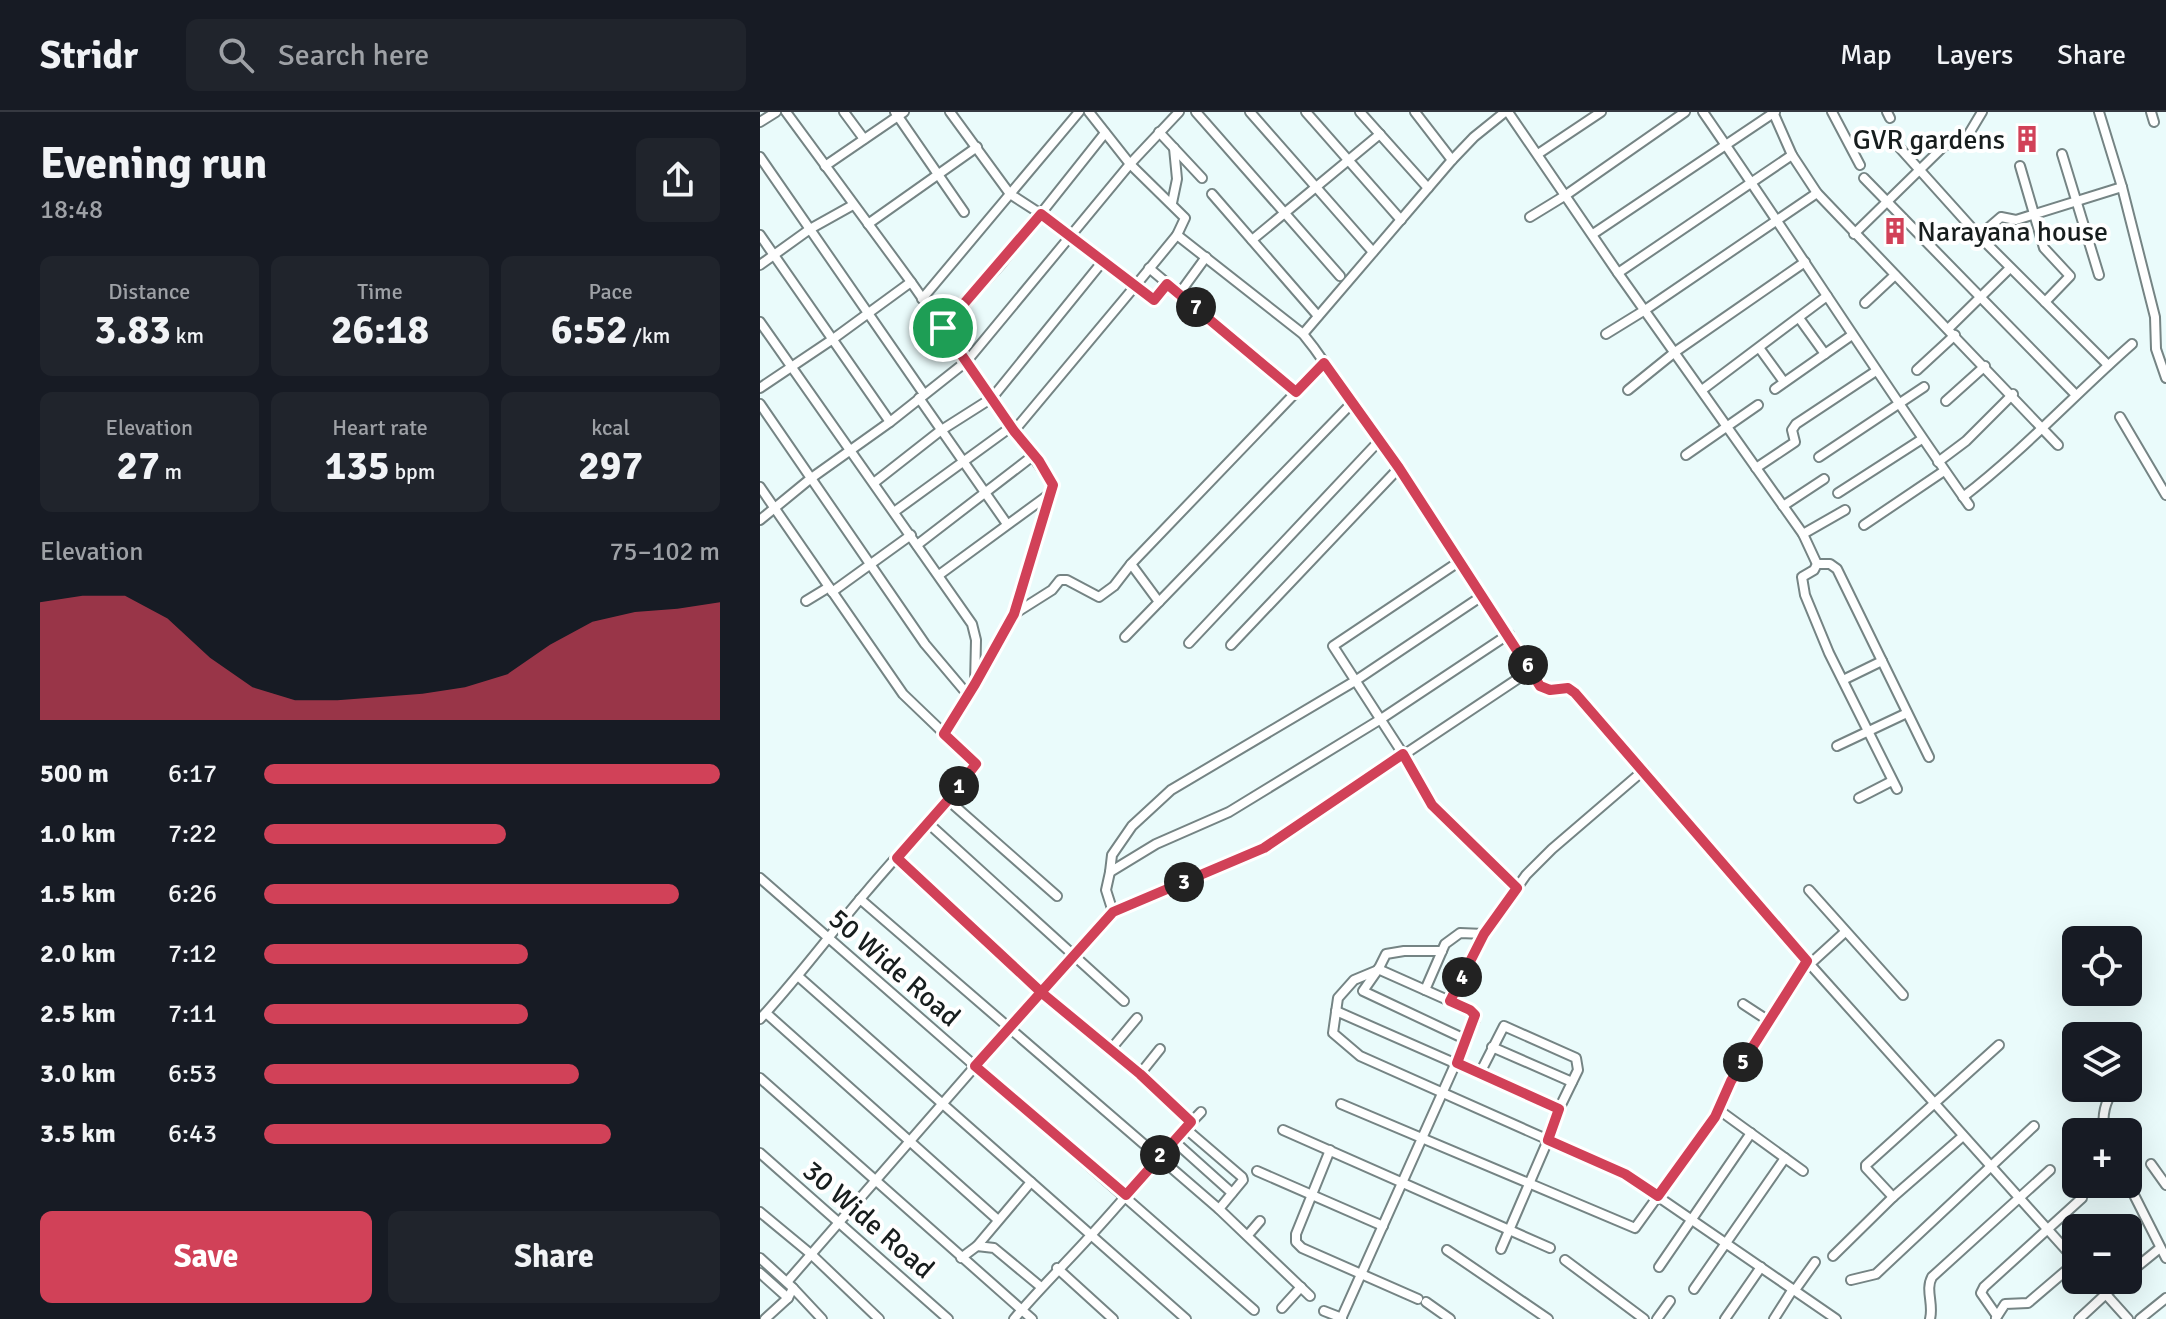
<!DOCTYPE html>
<meta charset="utf-8">
<style>
body{margin:0;font-family:Signika,sans-serif;background:#20242c;color:#f1f3f6;height:100vh;display:flex;flex-direction:column;font-size:30px;white-space:nowrap}
*{box-sizing:border-box;margin:0}
p{font-size:26px;color:#9ea1a6}
.icon{flex:none;width:44px;height:44px;fill:none;stroke:currentColor;stroke-width:2;stroke-linecap:round;stroke-linejoin:round}
.map{position:relative;flex:1;overflow:hidden}
.drawer{display:flex;flex-direction:column;background:#171b24;width:760px}
.drawer>*{flex:none}
.tools{position:absolute;left:1302px;top:814px;display:grid;gap:16px}
.tools a{display:grid;place-items:center;width:80px;height:80px;border-radius:12px;background:#171b24;box-shadow:0 8px 32px #0002;font-size:40px}
.pin{position:absolute;display:grid;place-items:center;width:68px;height:68px;color:#fff;margin:-34px;border:4px solid #fff;border-radius:50%;box-shadow:0 2px 8px #0007}
.km{position:absolute;width:40px;height:40px;margin:-20px;border-radius:50%;background:#222;color:#fff;font-size:22px;line-height:40px;text-align:center}
.round{display:grid;place-items:center;flex:none;width:84px;height:84px;border-radius:12px;background:#20242c}
.headline{display:flex;align-items:center;justify-content:space-between;height:136px;padding:0 40px}
h1{font-size:44px;font-weight:700;line-height:60px}
.stats{display:grid;grid-template-columns:repeat(3,1fr);gap:12px;height:136px;padding:8px 40px}
.stats div{display:grid;align-content:center;border-radius:12px;background:#20242c;text-align:center}
.stats b{font-size:40px;font-weight:700}
.stats small{font-size:22px;font-weight:400}
.stats p{font-size:22px}
.chart{height:224px;padding:16px 40px}
.chart p{display:flex;justify-content:space-between}
.chart svg{width:100%;height:144px;margin-top:8px;fill:#d14158;opacity:.7}
.button{display:flex;gap:16px;margin-top:auto;padding:16px 40px}
.button a{flex:1;height:92px;border-radius:12px;background:#d14158;color:#fff;font-size:32px;font-weight:700;line-height:92px;text-align:center}
.button a+a{background:#20242c;color:#f1f3f6}
ul{padding:0 40px;list-style:none;font-size:26px}
li{display:grid;grid-template-columns:128px 96px 1fr;align-items:center;height:60px}
li i{height:20px;border-radius:10px;background:#d14158}
header{display:flex;align-items:center;gap:48px;box-sizing:border-box;height:112px;padding:0 40px;background:#171b24;border-bottom:2px solid #363941}
header strong{font-size:38px}
nav{display:flex;gap:44px;margin-inline-start:auto;font-size:28px}
.search{width:560px;height:72px;background:#20242c;display:flex;align-items:center;gap:20px;box-sizing:border-box;padding:0 28px;border-radius:12px;color:#9ea1a6;font-size:30px}
main{display:flex;flex:1;min-height:0}
.map>svg:first-child{display:block}
.lines{fill:none;stroke-linecap:round;stroke-linejoin:round}
.minor-casing{stroke:#758484;stroke-width:12}
.minor{stroke:#fff;stroke-width:8}
.route-casing{stroke:#fff;stroke-width:16}
.route{stroke:#d14158;stroke-width:10}
.labels{text-anchor:middle;stroke-width:8;stroke-linejoin:round;paint-order:stroke}
.poi-label{font-size:28px;fill:#171d1d;stroke:#fff;text-anchor:end}
.street-label{font-size:28px;fill:#171d1d;stroke:#fff}
</style>
<header>
<strong>Stridr</strong>
<div class="search"><svg class="icon" aria-label="search" viewBox="0 0 24 24"><circle cx="10" cy="10" r="6"/><path d="M15 15l6 6"/></svg>Search here</div>
<nav><a>Map</a><a>Layers</a><a>Share</a></nav>
</header>
<main>
<section class="drawer">
<div class="headline"><div><h1>Evening run</h1><p>18:48</p></div><a class="round"><svg class="icon" aria-label="share" viewBox="0 0 24 24"><path d="M12 15V3M7 8l5-5 5 5M5 13v7h14v-7"/></svg></a></div>
<div class="stats">
<div><p>Distance</p><b>3.83<small> km</small></b></div>
<div><p>Time</p><b>26:18</b></div>
<div><p>Pace</p><b>6:52<small> /km</small></b></div>
</div>
<div class="stats">
<div><p>Elevation</p><b>27<small> m</small></b></div>
<div><p>Heart rate</p><b>135<small> bpm</small></b></div>
<div><p>kcal</p><b>297</b></div>
</div>
<div class="chart"><p><span>Elevation</span>75–102 m</p>
<svg viewBox="0 0 160 44" preserveAspectRatio="none"><path d="M0 44V8L10 6L20 6L30 13L40 25L50 34L60 38L70 38L80 37L90 36L100 34L110 30L120 21L130 14L140 11L150 10L160 8V44z"/></svg>
</div>
<ul>
<li><b>500 m</b>6:17<i style="width:100%"></i></li>
<li><b>1.0 km</b>7:22<i style="width:53%"></i></li>
<li><b>1.5 km</b>6:26<i style="width:91%"></i></li>
<li><b>2.0 km</b>7:12<i style="width:58%"></i></li>
<li><b>2.5 km</b>7:11<i style="width:58%"></i></li>
<li><b>3.0 km</b>6:53<i style="width:69%"></i></li>
<li><b>3.5 km</b>6:43<i style="width:76%"></i></li>
</ul>
<div class="button"><a>Save</a><a>Share</a></div>
</section>
<div class="map">
<svg width="1406" height="1207" viewBox="0 0 1406 1207">
<rect width="100%" height="100%" fill="#eafbfb"/>
<g class="lines">
<g class="minor-casing">
<g id="minor">
<path d="M26,0L151,170L293,373L291,381L179,463"/>
<path d="M84,0L104,27"/>
<path d="M135,0L204,100"/>
<path d="M190,0L250,82L319,0"/>
<path d="M329,0L370,52L425,106L417,123"/>
<path d="M436,0L580,164"/>
<path d="M490,0L613,140"/>
<path d="M546,0L641,108"/>
<path d="M600,0L668,76"/>
<path d="M655,0L692,48"/>
<path d="M748,0L858,161L1043,422L1057,452"/>
<path d="M943,0C1033,130 1118,264 1209,393"/>
<path d="M1013,0L1032,43L1057,81L1298,333"/>
<path d="M1072,0L1100,53"/>
<path d="M1127,0L1130,6"/>
<path d="M1339,0L1362,75L1395,205L1396,237L1406,266"/>
<path d="M1391,0L1394,10"/>
<path d="M0,10L16,0"/>
<path d="M399,20L442,66"/>
<path d="M1130,25L1219,124L1348,253"/>
<path d="M778,42L841,0"/>
<path d="M1302,42L1339,163"/>
<path d="M0,45L164,282"/>
<path d="M65,54L144,0"/>
<path d="M1260,54L1284,136L1310,164L1285,190"/>
<path d="M1104,66L1315,282"/>
<path d="M452,82L558,204"/>
<path d="M412,91L417,67L414,36"/>
<path d="M770,105L806,83L925,0"/>
<path d="M108,112L217,35"/>
<path d="M833,122L1015,0"/>
<path d="M1094,122L1185,33L1204,30L1222,0"/>
<path d="M0,123L130,310"/>
<path d="M1219,124L1241,105L1256,108L1362,75"/>
<path d="M492,128L620,22"/>
<path d="M0,153L50,117L93,93"/>
<path d="M389,156L536,280"/>
<path d="M858,161L1032,43"/>
<path d="M419,182L446,145"/>
<path d="M162,187L250,82L281,102L376,173L417,123L543,222L554,236L639,356L780,574L790,578L808,576L815,581L1047,849L1316,1149"/>
<path d="M1105,191L1135,163"/>
<path d="M1039,206L1065,242"/>
<path d="M0,210L212,512L216,528L215,572"/>
<path d="M183,216L240,153L345,21"/>
<path d="M1188,217L1250,156"/>
<path d="M543,222L692,48L714,25L745,0"/>
<path d="M846,222L885,198L1057,81"/>
<path d="M1000,237L1024,270"/>
<path d="M1157,258L1195,223"/>
<path d="M0,276L73,227L151,170"/>
<path d="M1015,277L1092,223"/>
<path d="M868,278L915,240L1045,150"/>
<path d="M942,278L1067,184"/>
<path d="M159,286L247,412"/>
<path d="M1186,289L1225,254"/>
<path d="M0,292L165,532L208,583"/>
<path d="M1360,305L1406,383"/>
<path d="M254,319L376,173L394,188L407,172"/>
<path d="M926,343L998,293"/>
<path d="M1059,345L1164,275"/>
<path d="M1178,350L1206,329L1253,282"/>
<path d="M996,356L1035,330L1032,318L1036,312L1116,259"/>
<path d="M115,370L180,319L232,286L343,149"/>
<path d="M0,375L143,582L216,652C182,697 143,736 107,779C71,821 38,866 0,907"/>
<path d="M1078,381L1162,327"/>
<path d="M1203,385C1263,339 1315,282 1372,232"/>
<path d="M1023,394L1064,367"/>
<path d="M134,400L251,315"/>
<path d="M0,408L50,367L130,310L207,249L370,52L419,0"/>
<path d="M1104,413L1184,359"/>
<path d="M1043,422L1085,398"/>
<path d="M157,433L274,343"/>
<path d="M700,449L573,534L643,642L672,693L757,776"/>
<path d="M371,452L399,490"/>
<path d="M72,480L151,423"/>
<path d="M46,489L69,475"/>
<path d="M254,502L292,478L300,468H307L339,485L354,474L371,452L564,251"/>
<path d="M365,525L592,291"/>
<path d="M429,531L620,328"/>
<path d="M471,533L639,356"/>
<path d="M1083,568L1122,549"/>
<path d="M184,622L215,572L254,502L290,382"/>
<path d="M1077,634L1147,601"/>
<path d="M1137,677L1069,541L1045,483L1042,465L1054,458L1057,452H1070L1077,457L1169,645"/>
<path d="M1099,686L1132,669"/>
<path d="M188,688L297,784"/>
<path d="M168,711L364,889"/>
<path d="M137,746L282,881L380,962L431,1010"/>
<path d="M350,760L352,743L372,714L411,678L595,569L722,484"/>
<path d="M0,766L494,1198"/>
<path d="M1049,778L1143,883"/>
<path d="M100,787L459,1097L550,1184"/>
<path d="M353,800L504,736L771,558"/>
<path d="M682,839H644L626,842L618,858L594,868L578,886L573,921L600,944L865,1062L1076,1207"/>
<path d="M1050,852L1085,820"/>
<path d="M617,859L603,879L707,928"/>
<path d="M39,865L426,1207"/>
<path d="M665,878L685,832L700,821L724,822L766,763L792,737L884,658"/>
<path d="M690,889L724,822"/>
<path d="M983,892L1009,909"/>
<path d="M576,899L799,997"/>
<path d="M6,901L238,1108"/>
<path d="M732,935L812,970"/>
<path d="M351,937L377,906"/>
<path d="M720,961L744,914L816,946L818,958L799,997L788,1028L741,1137"/>
<path d="M380,962L400,937"/>
<path d="M0,966L272,1207"/>
<path d="M581,992L875,1116L955,1005L971,969L1047,849"/>
<path d="M959,998L1043,1059"/>
<path d="M426,1017L482,1065L483,1068L459,1097"/>
<path d="M523,1018L790,1136"/>
<path d="M1344,1020C1342,1002 1345,991 1354,976"/>
<path d="M414,1029L472,1081"/>
<path d="M570,1038L536,1122V1130L542,1136L658,1187"/>
<path d="M0,1041L188,1207"/>
<path d="M1391,1052L1406,1073"/>
<path d="M497,1059L623,1114"/>
<path d="M1368,1071L1406,1146"/>
<path d="M1133,1085L1106,1056V1053L1239,933"/>
<path d="M0,1100L52,1143L119,1207"/>
<path d="M488,1123L500,1109"/>
<path d="M217,1134L271,1070"/>
<path d="M687,1138L788,1207"/>
<path d="M1073,1144L1133,1085L1203,1024"/>
<path d="M0,1146L33,1176L62,1207"/>
<path d="M201,1146L217,1134L234,1136L281,1175"/>
<path d="M805,1148L884,1207"/>
<path d="M899,1155L991,1021"/>
<path d="M297,1156L353,1207"/>
<path d="M0,1161L28,1186"/>
<path d="M1368,1162L1400,1136"/>
<path d="M1091,1168L1116,1162L1274,1014"/>
<path d="M1333,1168L1368,1207"/>
<path d="M27,1170L313,842L353,800L346,778L350,760L396,732L469,700L621,607L749,522"/>
<path d="M934,1177L1025,1046"/>
<path d="M1035,1178L1055,1150"/>
<path d="M666,1190L690,1207"/>
<path d="M522,1196L541,1175"/>
<path d="M564,1199L582,1206"/>
<path d="M1237,1204L1221,1181L1224,1175L1322,1086"/>
<path d="M1236,1206L1245,1192L1268,1191L1316,1150"/>
<path d="M5,1207L28,1186L33,1176"/>
<path d="M254,1207C279,1177 307,1150 333,1121C370,1081 403,1039 441,1000"/>
<path d="M581,1207L715,908L710,898L618,857"/>
<path d="M897,1207L910,1189"/>
<path d="M965,1207L1001,1155"/>
<path d="M1014,1207L1033,1177"/>
<path d="M1170,1207C1174,1192 1165,1178 1172,1165L1290,1058"/>
<path d="M1319,1207L1361,1168"/>
<path d="M1380,1207L1406,1186"/>
</g>
</g>
<use href="#minor" class="minor"/>
</g>
<g class="lines">
<g class="route-casing">
<path id="route" d="M183,216L254,319L279,349L293,373L254,502L215,572L184,622L216,652L188,688L137,746L282,881L380,962L431,1010L366,1083L215,954L353,800L504,736L643,642L672,693L757,776L724,822L690,889L710,898L715,903L697,951L799,997L788,1028L865,1062L898,1084L955,1005L971,969L1047,849L815,581L808,576L790,578L780,574L639,356L564,251L536,280L407,172L394,188L281,102L183,216"/>
</g>
<use href="#route" class="route"/>
</g>
<defs>
<g id="building-bare" transform="scale(2.16)"><path d="M-4-6H4V6H1V3H-1V6H-4ZM-2.5-4.3h1.7v1.8h-1.7ZM.8-4.3h1.7v1.8H.8ZM-2.5-1h1.7V.8h-1.7ZM.8-1h1.7V.8H.8Z" fill="#d14158" stroke="#fff" stroke-width="2.5" paint-order="stroke"/></g>
</defs>
<g fill-rule="evenodd">
<use href="#building-bare" x="1267" y="27"/>
<use href="#building-bare" x="1135" y="119"/>
</g>
<g class="labels">
<g class="poi-label">
<text x="1245" y="37">GVR gardens</text>
<text x="1157" y="129" text-anchor="start">Narayana house</text>
</g>
<g class="street-label">
<text transform="translate(135 855) rotate(41)" y="10">50 Wide Road</text>
<text transform="translate(109 1107) rotate(41)" y="10">30 Wide Road</text>
</g>
</g>
</svg>
<div class="tools">
<a><svg class="icon" aria-label="locate" viewBox="0 0 24 24"><circle cx="12" cy="12" r="6"/><path d="M12 2v4M12 18v4M2 12h4M18 12h4"/></svg></a>
<a><svg class="icon" aria-label="layers" viewBox="0 0 24 24"><path d="M12 4l9 5-9 5-9-5zM3 14l9 5 9-5"/></svg></a>
<a>+</a>
<a>−</a>
</div>
<div class="pin" style="left:183px;top:216px;background:#1e9e55"><svg class="icon" aria-label="arrive" viewBox="0 0 24 24"><path d="M6 21V4h12l-3 4 3 4H6"/></svg></div>
<b class="km" style="left:199px;top:674px">1</b>
<b class="km" style="left:400px;top:1043px">2</b>
<b class="km" style="left:424px;top:770px">3</b>
<b class="km" style="left:702px;top:865px">4</b>
<b class="km" style="left:983px;top:950px">5</b>
<b class="km" style="left:768px;top:553px">6</b>
<b class="km" style="left:436px;top:195px">7</b>
</div>
</main>
